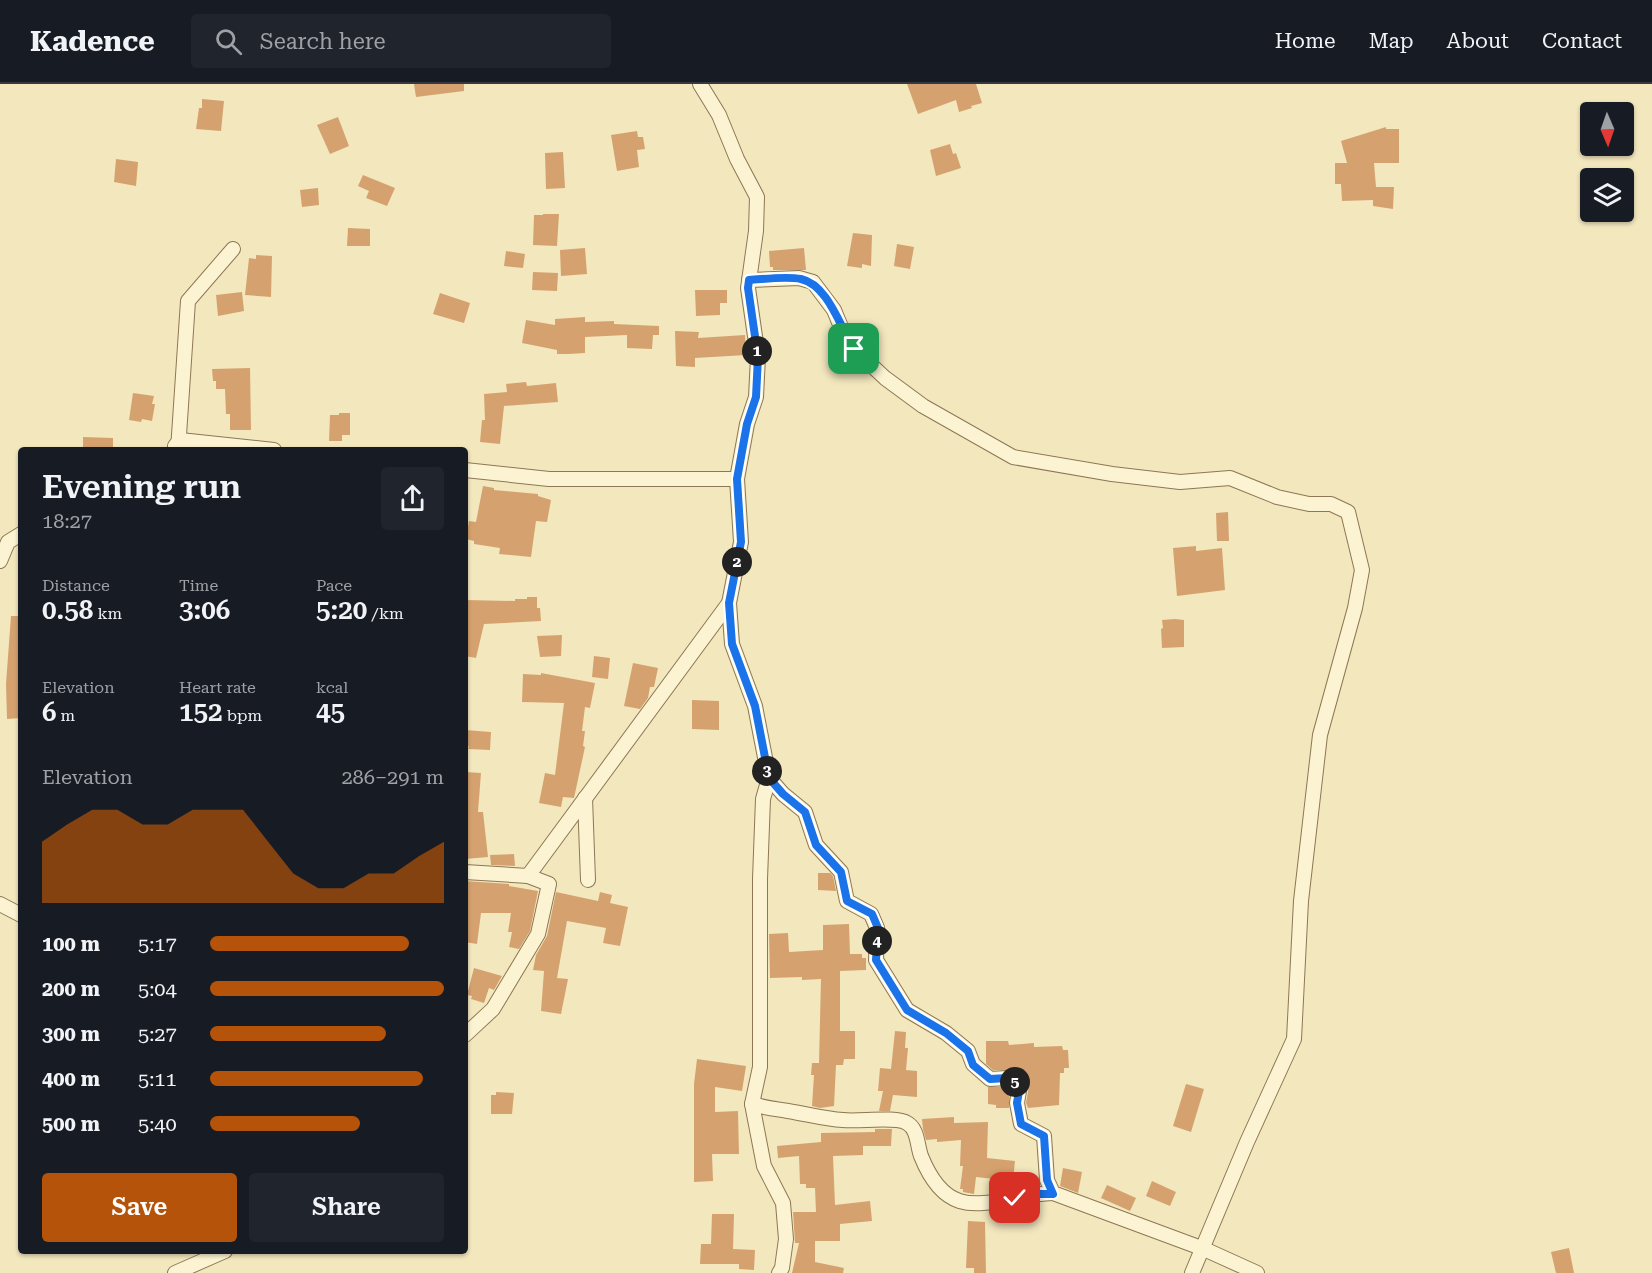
<!DOCTYPE html>
<meta charset="utf-8">
<style>
body{margin:0;font-family:"Roboto Serif",serif;background:#20242c;color:#f1f3f6;height:100vh;display:flex;flex-direction:column;font-size:22px;white-space:nowrap}
*{box-sizing:border-box;margin:0}
p{font-size:20px;color:#9ea1a6}
.icon{flex:none;width:33px;height:33px;fill:none;stroke:currentColor;stroke-width:2;stroke-linecap:round;stroke-linejoin:round}
.map{position:relative;flex:1;overflow:hidden}
.details{position:absolute;left:18px;top:363px;width:450px;height:807px;display:flex;flex-direction:column;background:#171b24;border-radius:6px;box-shadow:0 2px 4px #0004}
.details>*{flex:none}
.needle{width:39px;rotate:178deg}
.tools{position:absolute;left:1580px;top:18px;display:grid;gap:12px}
.tools a{display:grid;place-items:center;width:54px;height:54px;border-radius:6px;background:#171b24;box-shadow:0 2px 4px #0004;font-size:30px}
.pin{position:absolute;display:grid;place-items:center;width:51px;height:51px;color:#fff;margin:-26px;border-radius:12px;box-shadow:0 3px 9px #0006}
.km{position:absolute;width:30px;height:30px;margin:-15px;border-radius:50%;background:#222;color:#fff;font-size:16px;line-height:30px;text-align:center}
.round{display:grid;place-items:center;flex:none;width:63px;height:63px;border-radius:6px;background:#20242c}
.overview{display:flex;align-items:center;justify-content:space-between;height:102px;padding:0 24px}
h1{font-size:33px;font-weight:600;line-height:45px}
.stats{display:grid;grid-template-columns:repeat(3,1fr);gap:9px;height:102px;padding:6px 24px}
.stats div{display:grid;align-content:center}
.stats b{font-size:26px;font-weight:600}
.stats small{font-size:16px;font-weight:400}
.stats p{font-size:16px}
.chart{height:168px;padding:12px 24px}
.chart p{display:flex;justify-content:space-between}
.chart svg{width:100%;height:108px;margin-top:6px;fill:#b45309;opacity:.7}
.button{display:flex;gap:12px;margin-top:auto;padding:12px 24px}
.button a{flex:1;height:69px;border-radius:6px;background:#b45309;color:#fff;font-size:24px;font-weight:600;line-height:69px;text-align:center}
.button a+a{background:#20242c;color:#f1f3f6}
ul{padding:0 24px;list-style:none;font-size:20px}
li{display:grid;grid-template-columns:96px 72px 1fr;align-items:center;height:45px}
li i{height:15px;border-radius:8px;background:#b45309}
header{display:flex;align-items:center;gap:36px;box-sizing:border-box;height:84px;padding:0 30px;background:#171b24;border-bottom:2px solid #363941}
header strong{font-size:28px}
nav{display:flex;gap:33px;margin-inline-start:auto;font-size:21px}
.search{width:420px;height:54px;background:#20242c;display:flex;align-items:center;gap:15px;box-sizing:border-box;padding:0 21px;border-radius:6px;color:#9ea1a6;font-size:22px}
.map>svg:first-child{display:block}
.building{fill:#d5a26f}
.lines{fill:none;stroke-linecap:round;stroke-linejoin:round}
.minor-casing{stroke:#8d7754;stroke-width:16}
.minor{stroke:#fcf3d2;stroke-width:14}
.route-casing{stroke:#fff;stroke-width:12}
.route{stroke:#1a73e8;stroke-width:8}
</style>
<header>
<strong>Kadence</strong>
<div class="search"><svg class="icon" aria-label="search" viewBox="0 0 24 24"><circle cx="10" cy="10" r="6"/><path d="M15 15l6 6"/></svg>Search here</div>
<nav><a>Home</a><a>Map</a><a>About</a><a>Contact</a></nav>
</header>
<div class="map">
<svg width="1652" height="1189" viewBox="0 0 1652 1189">
<rect width="100%" height="100%" fill="#f3e7be"/>
<g class="building">
<path d="M414,0H464V7L416,13Z"/>
<path d="M907,0H976L982,19L971,22L972,24L959,28L956,16L918,30Z"/>
<path d="M202,15L224,17L221,47L196,45L199,24H202Z"/>
<path d="M338,33L349,62L330,70L317,41Z"/>
<path d="M1386,43V45H1399V79H1374L1376,103H1394L1393,125L1373,122V116L1342,117L1341,100H1335V79H1347L1341,57Z"/>
<path d="M637,47L638,53H643L645,65L637,66L639,83L617,87L611,51Z"/>
<path d="M950,60L953,70L956,69L961,84L936,92L930,66Z"/>
<path d="M563,68L565,104L546,105L545,69Z"/>
<path d="M116,75L138,78L136,102L114,98Z"/>
<path d="M363,91L395,104L387,122L366,114L369,107L358,102Z"/>
<path d="M318,104L319,121L302,123L300,106Z"/>
<path d="M543,130H559L557,162L533,161L534,131H543Z"/>
<path d="M348,144L370,145V162H347Z"/>
<path d="M853,149L872,151L871,182L862,180V184L847,182Z"/>
<path d="M897,160L914,163L910,185L894,182Z"/>
<path d="M585,164L587,190L561,192L560,166Z"/>
<path d="M804,164L806,186H773V183H770L769,167Z"/>
<path d="M506,167L525,170L523,184L504,182Z"/>
<path d="M256,171L272,172L271,213L245,211L249,174L256,175Z"/>
<path d="M533,188L558,189L557,207L532,206Z"/>
<path d="M695,206H727V219H720V231L696,232Z"/>
<path d="M242,208L244,227L218,232L216,211Z"/>
<path d="M440,209L470,219L464,239L433,230Z"/>
<path d="M585,233V238L614,237V240L659,242V251H653L652,265L627,264V251L585,253V269L569,270H557V266L522,259L526,236L555,241V235Z"/>
<path d="M675,247L699,248L698,254L745,251L746,271L695,274V283L676,282Z"/>
<path d="M250,284L251,346H230V330H226L225,305H216V297H213L212,285Z"/>
<path d="M526,298L527,302L556,299L558,318L504,322L500,360L480,358L482,336H485L484,310L507,308L506,300Z"/>
<path d="M133,309L154,312L152,320H155L152,337L142,335L141,338L129,336Z"/>
<path d="M339,329H350V351H342V357H329L330,331H339Z"/>
<path d="M83,353L113,354V366H83Z"/>
<path d="M483,402L494,404V406L538,410V412L551,416L547,438L536,437L531,473L499,470L500,464L474,460V457L466,455L469,437L476,438Z"/>
<path d="M1228,428L1229,457H1217L1216,429Z"/>
<path d="M1196,462V467L1222,464L1225,506L1177,512L1173,464Z"/>
<path d="M527,513H537V524H540L541,537L484,540L476,574L465,572V516L515,517V515H527Z"/>
<path d="M11,532H21V634L7,635L6,600Z"/>
<path d="M1175,535L1184,536V563L1162,564L1161,545L1163,544L1162,536Z"/>
<path d="M562,551L561,572L540,573L537,552Z"/>
<path d="M594,572L610,574L608,595L592,593Z"/>
<path d="M633,579L658,584L654,603H650L648,614L640,625L624,622Z"/>
<path d="M541,589L595,599L590,624L585,623L582,647H585L583,662L585,663L574,714L563,713L561,723L539,719L545,689L555,691L564,619L522,618L523,590L541,591Z"/>
<path d="M692,616L719,617V646L692,645Z"/>
<path d="M465,646L491,648L490,666L468,665L469,662H465Z"/>
<path d="M465,688L481,689L478,728H483L488,773L465,775Z"/>
<path d="M514,770L515,782L491,781L490,771Z"/>
<path d="M818,789H830L833,792L836,807L818,806Z"/>
<path d="M465,797L509,800V802L538,807L530,847L519,865L509,863L512,848H508L511,829H481L477,860L465,858Z"/>
<path d="M556,808L598,817L600,808L612,811L610,819L628,823L620,862L603,859L606,844L567,837L557,894L568,895L561,930L541,927L544,887L533,886L536,871L547,852Z"/>
<path d="M849,840L850,870H862V874H866V886L840,887V947H855V975H844L843,981H836L834,1022L820,1024L812,1022L814,991H811L812,979H819L821,895L802,896V893L770,894L769,850L788,849L789,868L823,866V841Z"/>
<path d="M474,884L502,892L494,906L489,904L484,919L471,915L472,912L467,911Z"/>
<path d="M895,947L906,948L905,964H908L906,986L917,987V1013L893,1011L890,1027H879L883,1007H878L880,984L891,985Z"/>
<path d="M986,957H1008L1009,961L1034,959V963L1062,962L1063,966H1068L1069,984H1064V989H1060L1059,1021L1028,1024L1026,1019L1029,1002L1028,996L1011,986H993L986,980Z"/>
<path d="M697,975L746,982L742,1007L715,1003V1028L738,1027L739,1070H712L713,1097L694,1098V1000Z"/>
<path d="M1186,1000L1204,1005L1191,1048L1173,1042Z"/>
<path d="M988,1003H1005L1010,1006L1009,1024H996V1021L988,1020Z"/>
<path d="M496,1008L514,1009L512,1030H491V1011H496Z"/>
<path d="M954,1033V1039L988,1038L987,1074L1015,1077L1013,1097L976,1093L974,1110L963,1108V1105H960L963,1082H960L961,1056L937,1058V1055L926,1056L923,1045L922,1035Z"/>
<path d="M875,1045H892L891,1062H863V1071L833,1072L835,1121L870,1117L872,1137L840,1140V1157H815V1178L844,1184L843,1189H792L799,1159H795L793,1128H816L815,1104H806V1100H800L799,1072L778,1074L777,1062L821,1058V1049L875,1048Z"/>
<path d="M1063,1084L1082,1088L1078,1109L1060,1102Z"/>
<path d="M1152,1097L1176,1108L1170,1122L1146,1112Z"/>
<path d="M1107,1101L1136,1114L1130,1127L1101,1114Z"/>
<path d="M712,1130H734L733,1165L755,1166L754,1186L739,1185V1180H700L701,1160H711Z"/>
<path d="M968,1137L985,1138L986,1189H974V1184H966Z"/>
<path d="M1569,1164L1574,1189H1556L1551,1168Z"/>
</g>
<g class="lines">
<g class="minor-casing">
<g id="minor">
<path d="M700,0L719,31L737,75L757,113L756,147L748,204L758,273L756,313L747,340L737,395L741,458L729,519L732,560L755,622L769,694L783,710L805,728L816,761L841,788L847,817L871,830L877,844L876,876L907,926L946,949L968,967L973,980L990,995L1007,994L1020,1001L1017,1019L1021,1040L1044,1052L1047,1096L1053,1109L1204,1165L1257,1189"/>
<path d="M749,196L799,194L813,198L834,226L843,248L854,265L885,294L923,322L1013,373L1112,390L1180,398L1230,394L1277,413L1309,420H1331L1348,428L1362,486L1355,524L1320,651L1301,817L1294,955L1247,1058L1192,1189"/>
<path d="M175,362L180,356L274,366"/>
<path d="M178,366L188,217L233,165"/>
<path d="M465,386L549,395H737"/>
<path d="M0,477L8,458L21,450"/>
<path d="M769,694L763,715L760,795V983L752,1020L764,1082L783,1119L786,1155L782,1184L779,1189"/>
<path d="M585,714L588,796"/>
<path d="M465,788L528,792L729,519"/>
<path d="M0,820L21,831"/>
<path d="M465,951L493,925L538,850L549,800L528,792"/>
<path d="M752,1020C765,1024 776,1025 788,1027C807,1030 824,1035 843,1036C858,1038 896,1032 907,1039C918,1045 917,1061 921,1072C951,1147 993,1111 1053,1109"/>
<path d="M175,1189L225,1167"/>
</g>
</g>
<use href="#minor" class="minor"/>
</g>
<g class="lines">
<g class="route-casing">
<path id="route" d="M854,265C840,243 828,201 801,195C786,192 766,195 749,196L748,204L758,273L756,313L747,340L737,395L741,458L729,519L732,560L755,622L769,694L783,710L805,728L816,761L841,788L847,817L872,830L878,844L876,876L907,926L946,949L968,967L973,981L990,995L1007,994L1020,1001L1017,1019L1021,1040L1044,1052L1047,1096L1053,1110H1036L1015,1114"/>
</g>
<use href="#route" class="route"/>
</g>
</svg>
<div class="tools">
<a><svg class="needle" viewBox="-14 -14 28 28"><path d="M0-13l5 13h-10z" fill="#e53935"/><path d="M0 13l5-13h-10z" fill="#9ea1a6"/></svg></a>
<a><svg class="icon" aria-label="layers" viewBox="0 0 24 24"><path d="M12 4l9 5-9 5-9-5zM3 14l9 5 9-5"/></svg></a>
</div>
<div class="pin" style="left:854px;top:265px;background:#1e9e55"><svg class="icon" aria-label="arrive" viewBox="0 0 24 24"><path d="M6 21V4h12l-3 4 3 4H6"/></svg></div>
<div class="pin" style="left:1015px;top:1114px;background:#d93025"><svg class="icon" aria-label="check" viewBox="0 0 24 24"><path d="M5 12l5 5 9-10"/></svg></div>
<b class="km" style="left:757px;top:267px">1</b>
<b class="km" style="left:737px;top:478px">2</b>
<b class="km" style="left:767px;top:687px">3</b>
<b class="km" style="left:877px;top:857px">4</b>
<b class="km" style="left:1015px;top:998px">5</b>
<section class="details">
<div class="overview"><div><h1>Evening run</h1><p>18:27</p></div><a class="round"><svg class="icon" aria-label="share" viewBox="0 0 24 24"><path d="M12 15V3M7 8l5-5 5 5M5 13v7h14v-7"/></svg></a></div>
<div class="stats">
<div><p>Distance</p><b>0.58<small> km</small></b></div>
<div><p>Time</p><b>3:06</b></div>
<div><p>Pace</p><b>5:20<small> /km</small></b></div>
</div>
<div class="stats">
<div><p>Elevation</p><b>6<small> m</small></b></div>
<div><p>Heart rate</p><b>152<small> bpm</small></b></div>
<div><p>kcal</p><b>45</b></div>
</div>
<div class="chart"><p><span>Elevation</span>286–291 m</p>
<svg viewBox="0 0 160 44" preserveAspectRatio="none"><path d="M0 44V19L10 12L20 6L30 6L40 12L50 12L60 6L70 6L80 6L90 19L100 32L110 38L120 38L130 32L140 32L150 25L160 19V44z"/></svg>
</div>
<ul>
<li><b>100 m</b>5:17<i style="width:85%"></i></li>
<li><b>200 m</b>5:04<i style="width:100%"></i></li>
<li><b>300 m</b>5:27<i style="width:75%"></i></li>
<li><b>400 m</b>5:11<i style="width:91%"></i></li>
<li><b>500 m</b>5:40<i style="width:64%"></i></li>
</ul>
<div class="button"><a>Save</a><a>Share</a></div>
</section>
</div>
